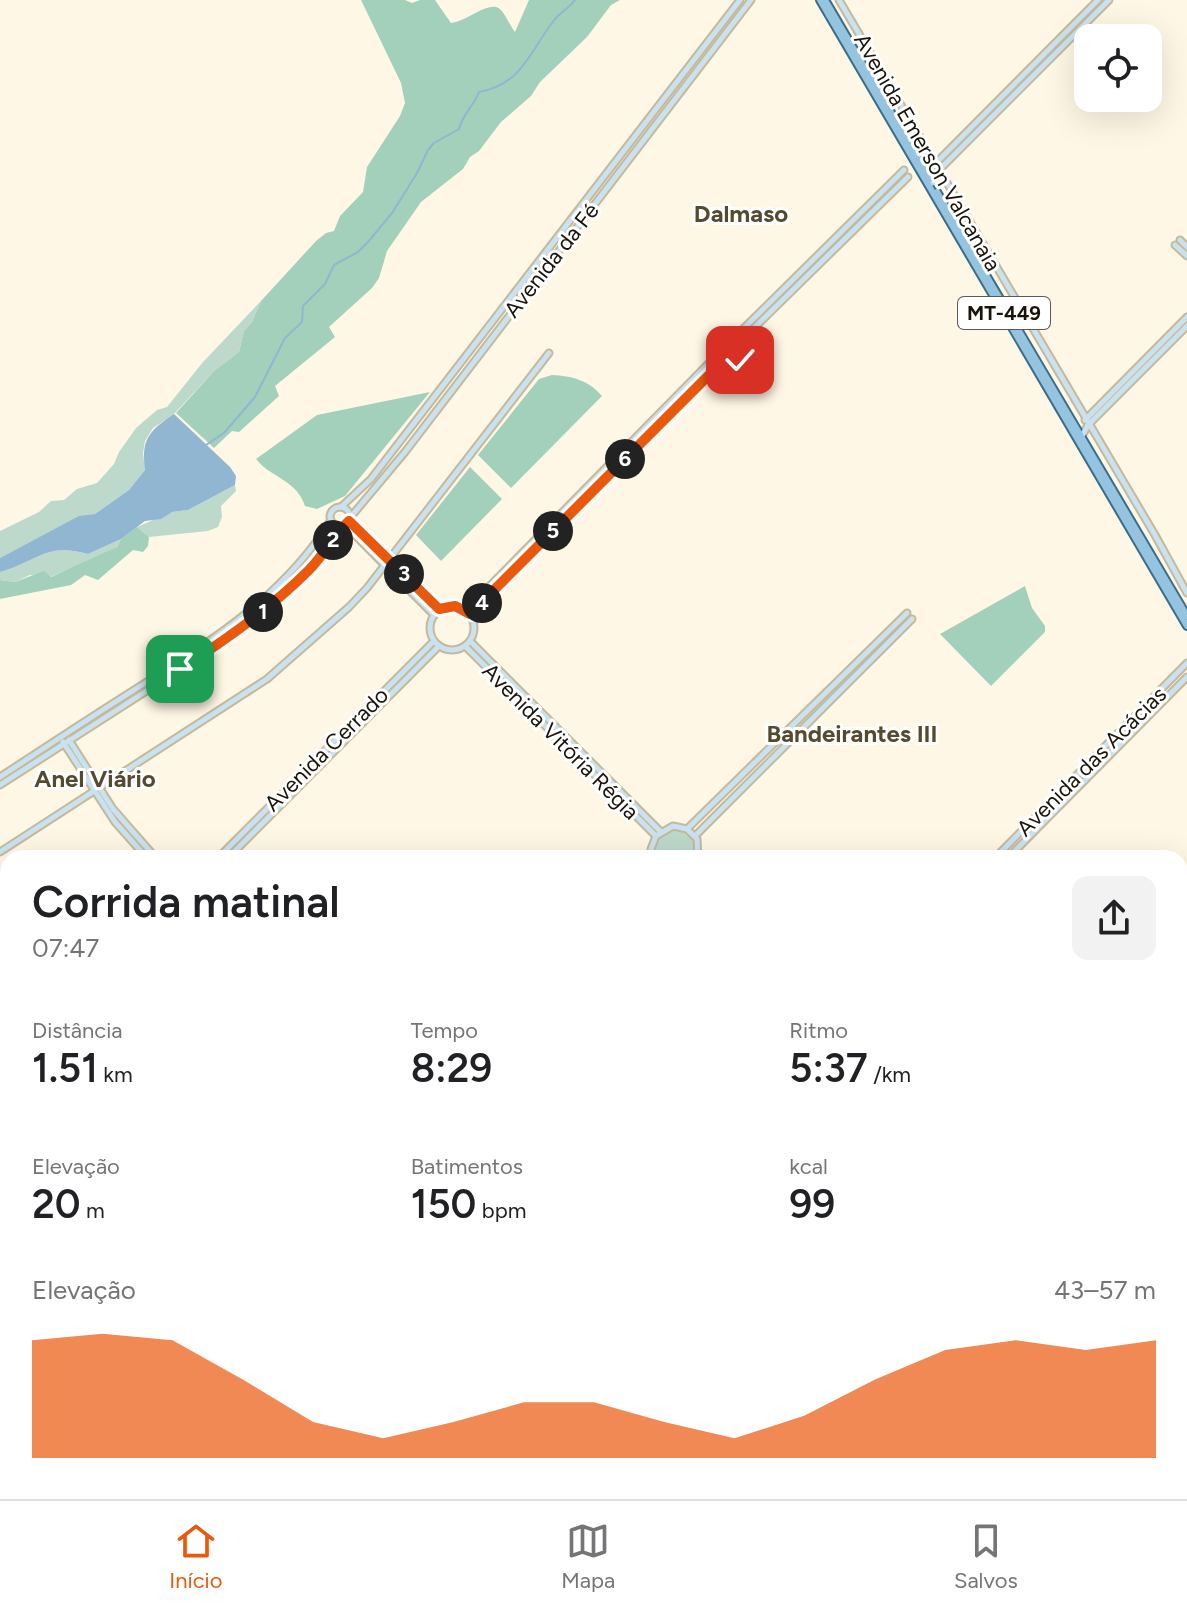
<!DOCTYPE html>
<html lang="pt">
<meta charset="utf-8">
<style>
body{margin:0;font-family:Figtree,sans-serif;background:#f2f2f2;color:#202124;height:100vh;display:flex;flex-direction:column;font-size:30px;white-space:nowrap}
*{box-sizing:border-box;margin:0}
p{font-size:26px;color:#757577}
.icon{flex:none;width:44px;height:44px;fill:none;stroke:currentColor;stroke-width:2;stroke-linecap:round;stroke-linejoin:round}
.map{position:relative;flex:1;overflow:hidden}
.panel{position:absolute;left:0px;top:850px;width:1188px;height:650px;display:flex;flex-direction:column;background:#fff;border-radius:24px 24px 0 0;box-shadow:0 8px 32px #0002}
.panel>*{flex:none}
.buttons{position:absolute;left:1074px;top:24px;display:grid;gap:16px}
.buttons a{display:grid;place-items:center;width:88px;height:88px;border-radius:16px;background:#fff;box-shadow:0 8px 32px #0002;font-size:40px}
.pin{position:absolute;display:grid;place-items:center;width:68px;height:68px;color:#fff;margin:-34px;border-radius:16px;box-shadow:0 4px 12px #0006}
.km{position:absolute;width:40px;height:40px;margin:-20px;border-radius:50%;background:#222;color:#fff;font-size:22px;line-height:40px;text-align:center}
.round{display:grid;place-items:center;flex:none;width:84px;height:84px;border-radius:16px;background:#f2f2f2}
.headline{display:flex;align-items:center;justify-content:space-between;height:136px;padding:0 32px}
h1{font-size:44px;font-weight:600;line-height:60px}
.figures{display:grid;grid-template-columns:repeat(3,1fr);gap:12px;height:136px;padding:8px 32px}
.figures div{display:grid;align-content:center}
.figures b{font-size:40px;font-weight:600}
.figures small{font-size:22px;font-weight:400}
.figures p{font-size:22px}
.chart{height:224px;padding:16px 32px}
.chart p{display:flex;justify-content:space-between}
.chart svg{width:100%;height:144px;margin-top:8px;fill:#ea580c;opacity:.7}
.tab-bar{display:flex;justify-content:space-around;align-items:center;height:112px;border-top:2px solid #e0e0e0;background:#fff;font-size:22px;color:#757577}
.tab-bar a{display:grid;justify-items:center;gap:4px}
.tab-bar .current{color:#ea580c}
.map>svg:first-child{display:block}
.green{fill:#bdd9cb}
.forest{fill:#a3d0ba}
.water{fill:#90b6d1}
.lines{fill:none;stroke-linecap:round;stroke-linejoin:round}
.stream{stroke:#90b6d1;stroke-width:2}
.secondary-casing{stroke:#c5b99b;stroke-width:9}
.primary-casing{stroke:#3b6d86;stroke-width:10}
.highway-casing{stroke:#3b6d86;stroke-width:12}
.secondary{stroke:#cae2ef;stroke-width:5}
.primary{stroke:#94c4df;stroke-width:6}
.highway{stroke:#4d9dca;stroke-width:8}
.route-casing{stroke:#fff;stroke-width:16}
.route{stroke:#ea580c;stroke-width:10}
.labels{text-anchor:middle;stroke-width:6;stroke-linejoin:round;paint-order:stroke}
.shield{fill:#fff;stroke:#5e5a53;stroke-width:2}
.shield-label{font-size:20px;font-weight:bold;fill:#191409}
.street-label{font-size:22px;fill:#191409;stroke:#fff}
.neighbourhood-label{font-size:24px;font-weight:bold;fill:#554a30;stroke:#fff}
</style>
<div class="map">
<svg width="1187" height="1499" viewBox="0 0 1187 1499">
<rect width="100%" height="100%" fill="#fff7e5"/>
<g class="green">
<path d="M261,301L252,322L244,331L239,352L214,371L174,414L153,428L145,441L143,453L145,470L129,490L95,514L79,517L0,558V531L39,512L51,501L64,500L77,489L97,483L114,464L119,452L136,428L157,410L167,407L203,362Z"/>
<path d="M235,485L236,491L221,506L222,517L218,527L208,531L149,537L137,527L172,512L188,510Z"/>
<path d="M121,539L117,547L97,558L50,577L30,575L15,582L0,580V572C38,561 46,542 88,554Z"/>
<path d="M674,828C692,832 698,839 697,858H655C652,840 658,835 674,828Z"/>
<path d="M1180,1427L1187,1434V1494L1182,1499H1136L1131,1492H1180Z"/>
</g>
<g class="forest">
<path d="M361,0H405L412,3L420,0H435L451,23C467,22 488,0 500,9C506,15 510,26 515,32L529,0H620L611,5L587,37L540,82L531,96L501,122L479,151L470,157L463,169L421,202L387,251L379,278L372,288L329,327L335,337L275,386L279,396L239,432L232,431L214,448L176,413L214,371L239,352L244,331L252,322L261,301L316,241L326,233L334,231L340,216L363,192L367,167L400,116L405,103L401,83Z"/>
<path d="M552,375C572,376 588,380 602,396L511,488L478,455L539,379Z"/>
<path d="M430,392L345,496L317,509L305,506C297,480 271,478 256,459L317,415Z"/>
<path d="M470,467L502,499L441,561L416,535Z"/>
<path d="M137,527L149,537L148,546L143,552L133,550L98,580L85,575L71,585L0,599V580L15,582L44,571L51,577L117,547L121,539Z"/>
<path d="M1025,586L1032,608L1045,626V632L991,686L940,634Z"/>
</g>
<path class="water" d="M174,414L230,467L236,476L235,485L188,510L172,512L161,519L145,521L121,539L88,554C46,542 38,561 0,572V558L79,516L95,514L129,490L145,470C141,439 149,431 174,414Z"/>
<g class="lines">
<path class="stream" d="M206,445L224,433L255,397L285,338L302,322L303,306L325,284L334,265L358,252L368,242L392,213L417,173L428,150L434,143L459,129C463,113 474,106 479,92C521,85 530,52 552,23C558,14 568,9 575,0"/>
<g class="secondary-casing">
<g id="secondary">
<path d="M839,0L1155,535L1187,593"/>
<path d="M923,167L929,168L935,164L1098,0"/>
<path d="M932,183L937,172L1109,0"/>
<path d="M1180,240L1187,247"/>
<path d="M1175,245L1187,256"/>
<circle cx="731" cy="347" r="15"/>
<path d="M739,333L904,170"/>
<path d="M746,342L752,330L908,177"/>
<path d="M1085,420L1187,317"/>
<path d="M1082,436L1088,425L1187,326"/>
<path d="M341,507L371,479L391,453L740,0"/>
<circle cx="340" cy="517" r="10"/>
<path d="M349,519L405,452L751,0"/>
<path d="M349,521L439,609"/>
<path d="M345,525L434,615"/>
<circle cx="452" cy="628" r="22"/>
<path d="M466,610L718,354"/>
<path d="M470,614L724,360"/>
<path d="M470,641L660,831"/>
<path d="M465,646L656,836"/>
<path d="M69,740L113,809L156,858"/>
<path d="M63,742L115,822L147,858"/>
<path d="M0,777C41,750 82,723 123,697C201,647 281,601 331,520"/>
<path d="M0,785L226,640C271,607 311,572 344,526"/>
<path d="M687,829L907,613"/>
<path d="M695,836L912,619"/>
<path d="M0,852L267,679L349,607L367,588L549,353"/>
<path d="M218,858L434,641"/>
<path d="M228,858L439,646"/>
<path d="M653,858L651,849L656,836L673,826L687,829L697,839L698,858"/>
<path d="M995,858L1187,663"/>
<path d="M1008,858L1187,677"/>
<path d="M1180,1003L1187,996"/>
<path d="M1180,1065L1187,1058"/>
<path d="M0,1078L8,1070"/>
<path d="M0,1088L8,1080"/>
<path d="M1180,1124L1187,1117"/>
<path d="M1180,1130L1187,1123"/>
<path d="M1180,1265L1187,1258"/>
<path d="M1180,1275L1187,1268"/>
<path d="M0,1325L8,1333"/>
<path d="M1180,1348L1187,1355"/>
<path d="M0,1353L8,1361"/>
<path d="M1180,1357L1187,1363"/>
<path d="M138,1492L144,1499"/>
<path d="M164,1492L171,1499"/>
<path d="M22,1499L29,1492"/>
<path d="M34,1499L41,1492"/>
<path d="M357,1499L364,1492"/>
<path d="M371,1499L378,1492"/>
<path d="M700,1499L707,1492"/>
<path d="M748,1499L755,1492"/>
<path d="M808,1499L815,1492"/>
<path d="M815,1499L822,1492"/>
<path d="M954,1499L961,1492"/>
</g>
</g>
<g class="primary-casing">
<g id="primary">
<path d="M820,0L1187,626"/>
<path d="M825,0L930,179"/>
<path d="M937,192L1187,616"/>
</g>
</g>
<g class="highway-casing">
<g id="highway">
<path d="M1180,1034L1187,1027"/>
<path d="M717,1499L724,1492"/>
</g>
</g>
<use href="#secondary" class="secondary"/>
<use href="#primary" class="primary"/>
<use href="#highway" class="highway"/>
</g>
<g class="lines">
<g class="route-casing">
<path id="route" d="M180,669C226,640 270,609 309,570C324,555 334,535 349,521L439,609L455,606L470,614L724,360L732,362L740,360"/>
</g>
<use href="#route" class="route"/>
</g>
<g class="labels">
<rect class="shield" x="958" y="297" width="92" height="32" rx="6"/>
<g class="shield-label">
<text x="1004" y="320">MT-449</text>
</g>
<g class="street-label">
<text transform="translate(928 152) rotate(60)" y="8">Avenida Emerson Valcanaia</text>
<text transform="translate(551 260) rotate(-52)" y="8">Avenida da Fé</text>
<text transform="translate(561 741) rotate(45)" y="8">Avenida Vitória Régia</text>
<text transform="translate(326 749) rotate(-45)" y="8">Avenida Cerrado</text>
<text transform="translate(1091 761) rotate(-45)" y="8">Avenida das Acácias</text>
</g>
<g class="neighbourhood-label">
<text x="741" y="222">Dalmaso</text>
<text x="852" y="742">Bandeirantes III</text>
<text x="95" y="787">Anel Viário</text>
</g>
</g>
</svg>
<div class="buttons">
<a><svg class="icon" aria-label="locate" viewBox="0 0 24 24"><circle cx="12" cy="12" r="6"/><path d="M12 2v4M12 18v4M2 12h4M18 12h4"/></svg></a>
</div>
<div class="pin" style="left:180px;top:669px;background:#1e9e55"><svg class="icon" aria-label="arrive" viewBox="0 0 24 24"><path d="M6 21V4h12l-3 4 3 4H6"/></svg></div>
<div class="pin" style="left:740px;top:360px;background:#d93025"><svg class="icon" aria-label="check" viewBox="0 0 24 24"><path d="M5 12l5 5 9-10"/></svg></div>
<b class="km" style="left:263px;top:612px">1</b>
<b class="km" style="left:333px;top:540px">2</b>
<b class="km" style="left:404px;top:574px">3</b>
<b class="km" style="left:482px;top:603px">4</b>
<b class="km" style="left:553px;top:531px">5</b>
<b class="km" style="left:625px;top:459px">6</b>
<section class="panel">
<div class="headline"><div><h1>Corrida matinal</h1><p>07:47</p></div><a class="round"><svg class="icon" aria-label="share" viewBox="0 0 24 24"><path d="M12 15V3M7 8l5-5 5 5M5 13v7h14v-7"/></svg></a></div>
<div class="figures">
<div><p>Distância</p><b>1.51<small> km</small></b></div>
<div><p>Tempo</p><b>8:29</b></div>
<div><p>Ritmo</p><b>5:37<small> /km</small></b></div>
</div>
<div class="figures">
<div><p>Elevação</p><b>20<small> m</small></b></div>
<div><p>Batimentos</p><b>150<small> bpm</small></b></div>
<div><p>kcal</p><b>99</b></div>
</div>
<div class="chart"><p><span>Elevação</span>43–57 m</p>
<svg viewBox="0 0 160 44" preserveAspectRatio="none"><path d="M0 44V8L10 6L20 8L30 20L40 33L50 38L60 33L70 27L80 27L90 33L100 38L110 31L120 20L130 11L140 8L150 11L160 8V44z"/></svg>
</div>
</section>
</div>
<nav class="tab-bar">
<a class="current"><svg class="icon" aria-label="home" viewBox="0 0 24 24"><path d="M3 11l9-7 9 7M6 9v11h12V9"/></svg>Início</a>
<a><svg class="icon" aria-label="map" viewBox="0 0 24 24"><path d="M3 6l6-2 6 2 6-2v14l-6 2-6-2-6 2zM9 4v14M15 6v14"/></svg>Mapa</a>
<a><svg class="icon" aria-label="saved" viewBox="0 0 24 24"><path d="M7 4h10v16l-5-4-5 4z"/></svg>Salvos</a>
</nav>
